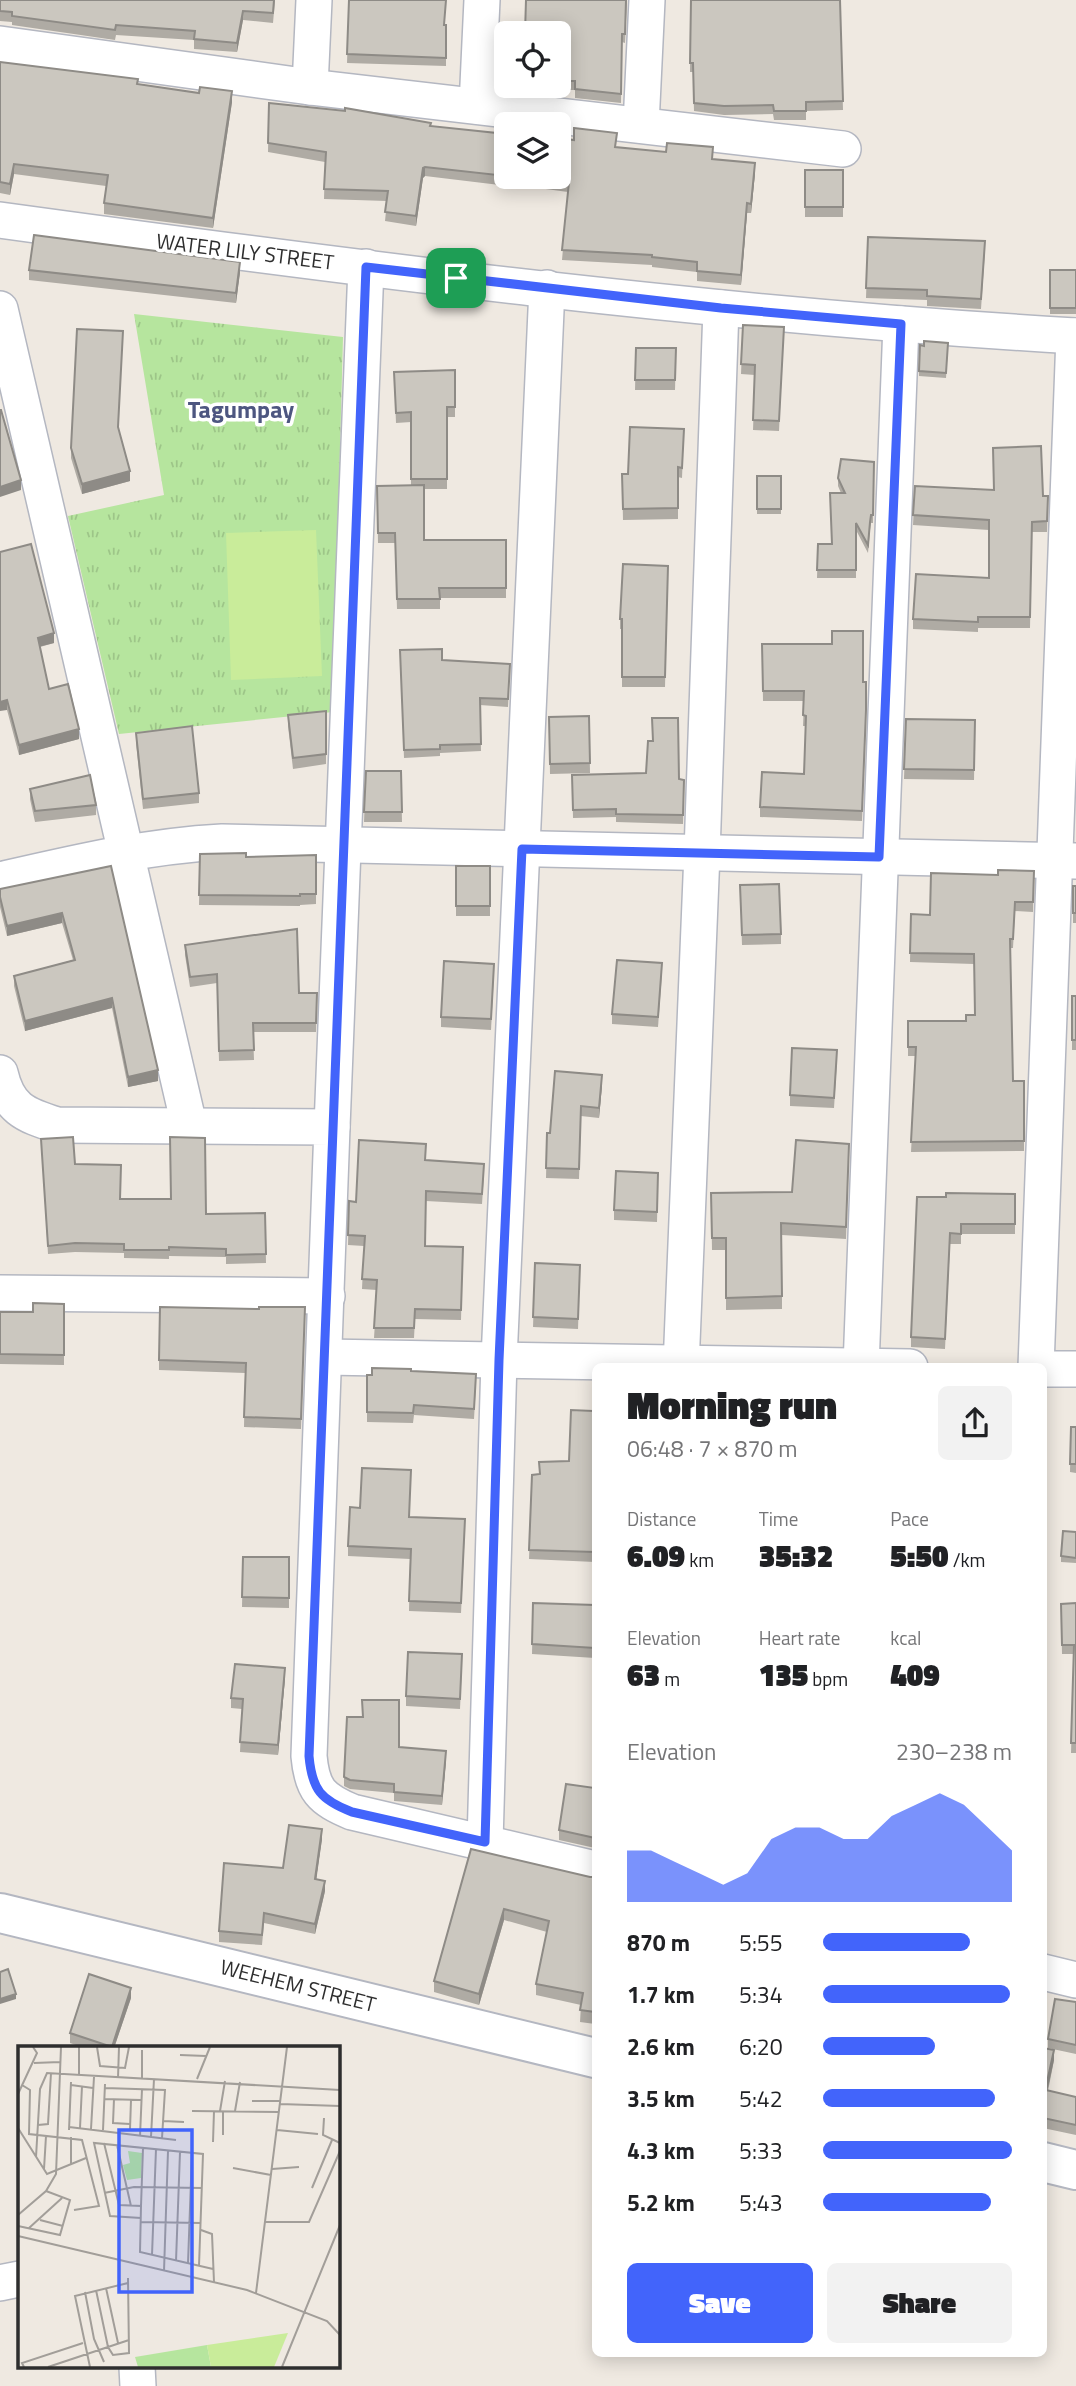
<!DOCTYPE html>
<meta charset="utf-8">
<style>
body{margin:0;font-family:"Titillium Web",sans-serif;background:#f2f2f2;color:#202124;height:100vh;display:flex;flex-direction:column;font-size:26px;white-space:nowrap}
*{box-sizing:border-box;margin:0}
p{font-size:23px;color:#757577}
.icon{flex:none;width:38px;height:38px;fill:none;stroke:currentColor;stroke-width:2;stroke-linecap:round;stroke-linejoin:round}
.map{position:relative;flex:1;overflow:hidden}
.panel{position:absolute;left:592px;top:1363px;width:455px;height:994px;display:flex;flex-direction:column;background:#fff;border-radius:10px;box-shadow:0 4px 18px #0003}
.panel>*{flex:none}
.fabs{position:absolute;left:494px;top:21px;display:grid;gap:14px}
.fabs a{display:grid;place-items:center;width:77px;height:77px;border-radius:10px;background:#fff;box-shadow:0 4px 18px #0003;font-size:35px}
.pin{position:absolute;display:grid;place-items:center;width:60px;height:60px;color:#fff;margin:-30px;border-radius:14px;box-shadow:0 4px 10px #0006}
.round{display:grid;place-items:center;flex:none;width:74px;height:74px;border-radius:10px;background:#f2f2f2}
.head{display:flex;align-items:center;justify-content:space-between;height:119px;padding:0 35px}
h1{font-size:38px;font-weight:800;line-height:52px}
.metrics{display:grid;grid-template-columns:repeat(3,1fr);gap:10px;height:119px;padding:7px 35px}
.metrics div{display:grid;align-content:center}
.metrics b{font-size:30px;font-weight:800}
.metrics small{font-size:19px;font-weight:400}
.metrics p{font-size:19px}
.chart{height:196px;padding:14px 35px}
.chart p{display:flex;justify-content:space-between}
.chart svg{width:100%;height:126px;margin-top:7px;fill:#4264fb;opacity:.7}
.action{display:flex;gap:14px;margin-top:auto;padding:14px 35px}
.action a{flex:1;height:80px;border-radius:10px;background:#4264fb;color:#fff;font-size:28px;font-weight:800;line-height:80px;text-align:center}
.action a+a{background:#f2f2f2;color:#202124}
ul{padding:0 35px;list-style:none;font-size:23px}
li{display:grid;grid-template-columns:112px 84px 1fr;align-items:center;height:52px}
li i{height:18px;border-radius:9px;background:#4264fb}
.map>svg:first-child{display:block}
.grass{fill:url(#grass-tufts)}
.pitch{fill:#c9ec9a}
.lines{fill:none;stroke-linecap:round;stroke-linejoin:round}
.street-casing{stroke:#b4b7c1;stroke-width:38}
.secondary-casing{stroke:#b4b7c1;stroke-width:42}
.street{stroke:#fff;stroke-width:35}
.secondary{stroke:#fff;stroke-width:38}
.wall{fill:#afaba4}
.shaded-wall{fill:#8e8b86}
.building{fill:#cbc7bf;stroke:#8e8b86;stroke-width:2}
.route-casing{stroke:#fff;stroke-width:14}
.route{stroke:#4264fb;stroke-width:9}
.labels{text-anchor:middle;stroke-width:7;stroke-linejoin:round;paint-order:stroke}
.street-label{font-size:21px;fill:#2e2e2e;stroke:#fff}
.quarter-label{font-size:24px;font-weight:bold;fill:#4d5680;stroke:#fff}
.inset-road{fill:none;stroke:#a29e99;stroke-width:2}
.view{fill:#4264fb;fill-opacity:0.15;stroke:#4264fb;stroke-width:3.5}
.inset-edge{fill:none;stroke:#2e2e2e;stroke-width:3.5}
</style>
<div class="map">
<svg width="1076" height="2386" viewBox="0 0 1076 2386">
<defs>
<pattern id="grass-tufts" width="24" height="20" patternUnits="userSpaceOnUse" patternTransform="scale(1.75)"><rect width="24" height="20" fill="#b6e59e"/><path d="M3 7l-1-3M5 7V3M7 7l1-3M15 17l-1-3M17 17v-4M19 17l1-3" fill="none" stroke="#9dc588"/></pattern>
</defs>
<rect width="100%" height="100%" fill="#efe9e1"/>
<path class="grass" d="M134,314L343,337L333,712L119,734L68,516L164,495Z"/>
<path class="pitch" d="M316,530L322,676L231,680L226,533Z"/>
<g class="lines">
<g class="street-casing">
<g id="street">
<path d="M0,44L310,87L843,149"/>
<path d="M310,87L314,0"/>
<path d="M477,106L482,0"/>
<path d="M641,125L647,0"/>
<path d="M0,220C357,269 716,315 1076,336"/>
<path d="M0,309L189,1125"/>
<path d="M0,880C74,863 146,846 222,842L1076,861"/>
<path d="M0,1073C8,1108 24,1115 57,1125L332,1127L309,1756C312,1790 321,1799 352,1812L595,1869"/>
<path d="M332,1127L366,267"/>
<path d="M0,1293L327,1296"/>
<path d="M325,1357L910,1367"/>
<path d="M681,1367L702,853L721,308"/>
<path d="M861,1367L901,324"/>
<path d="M1036,1367L1074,336"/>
<path d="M1043,1369H1076"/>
<path d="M485,1842L499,1360L547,288"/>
<path d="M1043,1972L1076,1980"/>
<path d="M0,2283L19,2279"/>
<path d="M137,2367L138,2386"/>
</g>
</g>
<g class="secondary-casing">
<g id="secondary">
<path d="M0,1913L595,2058"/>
<path d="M1043,2162L1076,2170"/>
</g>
</g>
<use href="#street" class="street"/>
<use href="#secondary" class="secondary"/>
</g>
<g class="wall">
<path d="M0,0H275L273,23L243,20L237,52L194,49V40L116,35L115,40L12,25V22L0,21Z"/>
<path d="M349,0L446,25V66L347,63Z"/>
<path d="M526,0H627L625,43L622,42L621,103L575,98V90H529V86H558V33H525Z"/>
<path d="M691,0H840L843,110L806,111V120H774L773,114L724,115L694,111L693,72H690Z"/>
<path d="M0,62L138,84L232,102L213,228L104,214V203L106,186L14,174L10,195L0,193Z"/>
<path d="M269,103L430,126L506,177H558L616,147L713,159L755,173L751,213H747L741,285L697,281V272L652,267V265L562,260L568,192L516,185V187L425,176L423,178L416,226L385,221L387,201L324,199L325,162L268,152Z"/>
<rect x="805" y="170" width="38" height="47"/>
<path d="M868,237L985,251L981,309L927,306V300L866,298Z"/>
<path d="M29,270L240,272L236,303L29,280Z"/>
<rect x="1050" y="270" width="26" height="44"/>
<path d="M743,325L784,327L779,431L753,430L755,375L741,374Z"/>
<path d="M636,348H676L675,390H635Z"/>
<path d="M948,348L946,378L919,376V371Z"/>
<path d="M455,370V417H447V489H424V540H506V598H440V609H397L395,543H378L377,486L411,485V422L396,423L394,372Z"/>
<path d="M118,428L130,481L82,494L71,458V448Z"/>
<path d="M684,429L682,478L678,477V519L623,520L622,474H628Z"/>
<path d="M874,462L873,523H871L870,530L868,553L856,530V578H817L818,544H832L841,493L838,486V478Z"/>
<rect x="757" y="476" width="24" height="38"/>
<path d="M915,486L1048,496L1047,532H1032L1030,628H978V632L913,629V619L989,578V530L913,525Z"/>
<path d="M0,552L54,643L40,647L49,689L79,739L19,755L7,710Z"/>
<path d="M668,566L665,687H622V629H620V619Z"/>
<path d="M762,644L863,682L866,720L862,821L760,817V807L804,774L806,726H803L804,701H763Z"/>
<path d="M400,650L442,660L510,664L508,707L480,705L481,751L440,753V756L404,758Z"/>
<path d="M326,711V764L293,769L288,726V715Z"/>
<path d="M589,716L590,773L550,774L549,717Z"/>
<path d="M906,719L975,720L974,780L904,779Z"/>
<path d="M136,733L199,793V803L143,809L136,743Z"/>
<path d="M366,771H401L402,822H364Z"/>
<path d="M572,775L684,780L683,824L616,822V817L573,818Z"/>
<path d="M30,789L96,805V815L35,822L30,799Z"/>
<path d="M200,854L246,857L316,855V904L300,905V906L199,905Z"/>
<path d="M111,866L158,1081L128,1087L112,1008L25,1031L14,986V976L73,960L62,923L7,936L0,907V889Z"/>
<rect x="456" y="866" width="34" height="50"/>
<path d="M1034,871L1033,912L1015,911L1013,948H1010L1013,1081H1024V1151L911,1152L916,1056H908V1021H966L975,1015L974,964L910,962L911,914L930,915L998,875Z"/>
<path d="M740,885L781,934V944L742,945Z"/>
<rect x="1073" y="886" width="3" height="37"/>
<path d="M185,945L299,993H317L316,1032H253L254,1060L219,1061L217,983L190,987L185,955Z"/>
<path d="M662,973L658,1027L612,1024V1014Z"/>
<path d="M494,974L491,1030L441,1027V1017Z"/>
<rect x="1072" y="996" width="4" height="54"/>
<path d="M837,1060L834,1108L790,1106V1095Z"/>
<path d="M602,1085L599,1118L581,1116L579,1179L546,1178L547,1133H550Z"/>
<path d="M41,1139L120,1199L206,1214L265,1213L266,1263L226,1264V1257L169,1256V1259L124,1258V1253L75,1252L48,1254Z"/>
<path d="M849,1144L846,1239L782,1235V1309L726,1310V1250H712L711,1193L792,1192Z"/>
<path d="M425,1160L484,1174L482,1204L426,1201L425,1246L463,1247L461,1320L415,1319L414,1338H374L377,1290L362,1289L364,1246L348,1245L349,1201L356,1202Z"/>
<path d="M658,1173L657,1222L614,1220V1210Z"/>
<path d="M1015,1194V1234H961V1244H950L945,1349L911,1347V1337L946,1197Z"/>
<path d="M535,1263L580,1265L578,1329L533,1327Z"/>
<path d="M64,1304V1365L0,1364V1312H33Z"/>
<path d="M305,1307L301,1429L244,1427L245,1373L159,1370V1360L259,1309Z"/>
<path d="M411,1371L476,1384L474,1419L414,1415L413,1423L367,1422V1375Z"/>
<path d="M595,1377V1562L529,1559L532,1475L539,1474L569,1461L593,1411Z"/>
<path d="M1071,1427H1076V1473L1070,1472Z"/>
<path d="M410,1517L465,1529L461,1613L409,1611L410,1559L348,1556V1546Z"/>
<path d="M1076,1532V1563L1061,1562V1556Z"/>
<path d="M243,1557H289V1608L242,1607Z"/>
<path d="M533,1603L595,1605V1658L532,1654Z"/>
<path d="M1076,1603V1753H1071L1074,1654H1062L1061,1604Z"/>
<path d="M462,1664L460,1709L406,1706V1696Z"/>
<path d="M285,1678L278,1755L240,1752L242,1709L231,1708V1698Z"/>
<path d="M399,1747L446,1760L442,1805L394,1801V1793L350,1789L344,1786V1777Z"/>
<path d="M595,1788V1848L559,1840V1830Z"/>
<path d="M322,1839L316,1879L325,1891L315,1934L264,1923L262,1945L219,1942V1931L283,1868Z"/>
<path d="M471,1849L590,1877H595V2024L580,2022L581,2005L536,1995V1984L547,1932L504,1920L479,2005L434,1992V1981Z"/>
<path d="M131,1998L114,2048H85L70,2043V2033Z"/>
<path d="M1076,2002V2054L1048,2048V2039Z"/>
<path d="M1043,2048L1054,2060L1048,2091L1076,2097V2135L1043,2128V2104L1046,2092H1043Z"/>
</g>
<g class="shaded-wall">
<path d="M243,11V20L237,52V43Z"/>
<path d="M232,91V102L213,228V218Z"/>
<path d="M755,163V173L751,213V204Z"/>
<path d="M14,164V174L10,195V184Z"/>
<path d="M425,167V176L423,178L416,226V216L423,168Z"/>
<path d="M747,203V213L741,285V275Z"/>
<path d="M240,262V272L236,303V293Z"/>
<path d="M130,471V481L82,494V484Z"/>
<path d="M21,480V490L0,497V487Z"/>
<path d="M54,633V643L38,647V638Z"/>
<path d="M7,700V710L0,711V702Z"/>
<path d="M79,729V739L19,755V745Z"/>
<path d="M62,913V923L7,936V926Z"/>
<path d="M112,998V1008L25,1031V1021Z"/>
<path d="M158,1070V1081L128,1087V1077Z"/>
<path d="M602,1075V1085L599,1118V1108Z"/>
<path d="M285,1668V1678L278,1755V1745Z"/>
<path d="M446,1751V1760L442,1805V1796Z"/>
<path d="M322,1829V1839L315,1889V1879Z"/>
<path d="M325,1881V1891L315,1934V1924Z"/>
<path d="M504,1909V1920L479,2005V1994Z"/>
<path d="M131,1988V1998L114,2048H112Z"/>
<path d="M16,1994V1999L0,2004V1999Z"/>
<path d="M1054,2050V2060L1047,2092V2082Z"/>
</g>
<g class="building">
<path d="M0,0H274L273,13L243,11L237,43L194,39L195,31L116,25L115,30L12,16V12L0,11Z"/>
<path d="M349,0H446L444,25H446V58L347,54Z"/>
<path d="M526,0H626L625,34H622L621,94L575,89V81H558V33H525Z"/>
<path d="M691,0H840L843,101L806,102V111H774L773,105L724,106L694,103L693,63H690Z"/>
<path d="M0,62L138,79L137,84L199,93L200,87L232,91L213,218L104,203L108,175L14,164L10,184L0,182Z"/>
<path d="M269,103L345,111V108L431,123L430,126L506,134V176L425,167L423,168L416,216L385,212L388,191L324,189L326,152L268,143Z"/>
<path d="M574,128L617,133L615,147L666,152L667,143L713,147L712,159L755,163L751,204L747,203L741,275L697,271V262L652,257V255L562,250L569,182L529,177H558V138L574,140Z"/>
<rect x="805" y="170" width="38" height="37"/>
<path d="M34,235L240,262L236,293L29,270Z"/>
<path d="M868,237L985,241L981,299L927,296V290L866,288Z"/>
<rect x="1050" y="270" width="26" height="38"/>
<path d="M743,325L784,327L779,421L753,420L755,365L741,364Z"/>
<path d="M77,329L123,331L118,427L130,471L82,484L71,448Z"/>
<path d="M924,341L948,343L946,373L919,371L920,345L924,346Z"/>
<path d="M636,348H676L675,380H635Z"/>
<path d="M455,370V407H447V479H411V412L396,413L394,372Z"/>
<path d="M0,410H1L21,480L0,487Z"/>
<path d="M630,427L684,429L682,468L678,467V508L623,509L622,474H628Z"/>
<path d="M1041,446L1043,496H1048L1047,521L1032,522L1030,617H978V622L913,619L916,574L989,578V520L913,515L915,486L994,490L993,448Z"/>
<path d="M841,459L874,462L873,515H871L870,522L868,545L856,523V570H817L818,544H832L830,493H845L838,478Z"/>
<rect x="757" y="476" width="24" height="33"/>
<path d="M424,485V540H506V588H439L440,599H397L395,533H378L377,486Z"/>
<path d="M31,544L54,633L38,638L49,689L68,684L79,729L19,745L7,700L0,702V552Z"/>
<path d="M623,564L668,566L665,677H622V619H620Z"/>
<path d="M832,631H863V682H866V710L862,811L760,807L762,772L804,774L806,716L803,715L804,691H763L762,644H832Z"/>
<path d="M442,649V660L510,664L508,699L480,698L481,744L440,745V749L404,750L400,650Z"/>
<path d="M326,711V754L293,758L288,715Z"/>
<path d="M589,716L590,763L550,764L549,717Z"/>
<path d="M652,718H678L679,779L684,780L683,815L616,814V809L573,810L572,775L646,773L648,741H653Z"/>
<path d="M906,719L975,720L974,770L904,769Z"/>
<path d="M192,726L199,793L143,799L136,733Z"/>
<path d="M366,771H401L402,812H364Z"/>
<path d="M90,775L96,805L35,811L30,789Z"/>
<path d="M246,853V857L316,855V894H300V896L199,895L200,854Z"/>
<path d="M111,866L158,1070L128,1077L112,998L25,1021L14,976L75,960L62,913L7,926L0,897V889Z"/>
<rect x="456" y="866" width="34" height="40"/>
<path d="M998,870L1034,871L1033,902H1015L1013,939H1010L1013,1081H1024V1141L911,1142L916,1047H908V1021H966V1015H975L974,954L910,953L911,914L930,915L931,873L998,875Z"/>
<path d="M779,884L781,934L742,935L740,885Z"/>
<rect x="1073" y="886" width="3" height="27"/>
<path d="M297,929L299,993H317L316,1023H253L254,1050L219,1051L217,974L190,977L185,945Z"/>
<path d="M617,960L662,963L658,1017L612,1014Z"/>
<path d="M444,961L494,964L491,1019L441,1017Z"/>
<rect x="1072" y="996" width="4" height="44"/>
<path d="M792,1048L837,1050L834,1098L790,1095Z"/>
<path d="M555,1071L602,1075L599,1108L581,1106L579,1169L546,1168L547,1133H550Z"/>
<path d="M73,1137L75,1164L121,1165L120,1199H171L170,1137L205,1138L206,1214L265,1213L266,1254L226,1255V1249L169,1247V1250H124V1244L75,1243L48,1246L41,1139Z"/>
<path d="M359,1140L426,1144L425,1160L484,1164L482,1194L426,1191L425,1246L463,1247L461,1310L415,1309L414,1328H374L377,1280L362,1279L365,1236L348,1235L349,1201L356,1202Z"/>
<path d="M796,1140L849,1144L846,1227L781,1223L782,1296L726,1298V1238H712L711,1193L792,1192Z"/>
<path d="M616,1171L658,1173L657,1212L614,1210Z"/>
<path d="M946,1193L1015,1194V1224H961V1234L950,1233L945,1339L911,1337L917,1197H946Z"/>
<path d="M535,1263L580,1265L578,1319L533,1317Z"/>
<path d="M33,1303L64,1304V1355L0,1354V1312H33Z"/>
<path d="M160,1307L259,1309V1307H305L301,1419L244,1417L246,1363L159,1360Z"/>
<path d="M372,1368L411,1369V1371L476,1374L474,1409L414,1405L413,1413L367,1412V1375H372Z"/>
<path d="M595,1377V1552L529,1550L532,1475L540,1474L539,1462L569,1461L571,1410L593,1411Z"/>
<path d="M1071,1427H1076V1464H1070Z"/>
<path d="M362,1468L411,1470L409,1517L465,1519L461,1603L409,1601L411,1549L348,1546L350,1507L360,1508Z"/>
<path d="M1063,1531L1076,1532V1558L1061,1556Z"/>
<path d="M243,1557H289V1598L242,1597Z"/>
<path d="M533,1603L595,1605V1648L532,1644Z"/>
<path d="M1076,1603V1743H1071L1074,1645H1062L1061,1604Z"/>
<path d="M408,1652L462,1654L460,1699L406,1696Z"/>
<path d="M235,1664L285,1668L278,1745L240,1742L243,1699L231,1698Z"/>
<path d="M362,1700H399V1747L446,1751L442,1796L394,1792V1784L350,1780L344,1777L347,1717H363Z"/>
<path d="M566,1784L595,1788V1838L559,1830Z"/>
<path d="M289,1825L322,1829L315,1879L325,1881L315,1924L264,1913L262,1935L219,1931L224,1863L283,1868Z"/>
<path d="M471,1849L590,1877H595V2012L580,2010L583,1993L536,1984L549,1921L504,1909L479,1994L434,1981Z"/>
<path d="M8,1969L16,1994L0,1999V1972Z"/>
<path d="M89,1974L131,1988L112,2047L70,2033Z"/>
<path d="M1055,1999L1076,2002V2045L1048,2039Z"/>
<path d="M1043,2048L1054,2050L1047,2082H1043Z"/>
<path d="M1046,2090L1076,2097V2125L1043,2118V2104Z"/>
</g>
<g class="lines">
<g class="route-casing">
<path id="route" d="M366,267L721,308L901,324L879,857L522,849L499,1360L485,1842L352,1812C321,1800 312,1790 309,1756Z"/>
</g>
<use href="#route" class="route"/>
</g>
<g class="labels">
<g class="street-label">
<text transform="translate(245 252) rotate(7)" y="7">WATER LILY STREET</text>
<text transform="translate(298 1986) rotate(14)" y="7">WEEHEM STREET</text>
</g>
<g class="quarter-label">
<text x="241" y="418">Tagumpay</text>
</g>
</g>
<g transform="translate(18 2046)">
<rect width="322" height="322" fill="#efe9e1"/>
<path d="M110,105L124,107L123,132L109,134L105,119L112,117ZM189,299L193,321H120L117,311Z" fill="#b6e59e"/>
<path d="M270,287L256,321H193L189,299Z" fill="#c9ec9a"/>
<path class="inset-road" d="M61,1V29M79,1L82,20L107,22L111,1M162,9L188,10M16,17L42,16M100,32L101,1M124,32V4M179,33L192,1M4,39L12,44L11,88L64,94L81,160L56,164M53,39L75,42M87,42L147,44L144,92M0,48L19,7L15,1M86,53L123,54M96,53L95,77L112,78M234,55H262M262,58L322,60M174,65L261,66M202,65L207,35M217,65L222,36M306,72L305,89L322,97M145,75L166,76M20,79L30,78L33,27M51,81L158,94M0,82L29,128L68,112M62,82L64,40M73,83L76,31M112,83L113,54M51,84L53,36M85,84L87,38M259,84L300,88M205,89V65M122,90L124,43M133,91L136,33M195,96L196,65M86,97L101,159L123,160L122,206L195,223M99,99L113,160M18,111L22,43L29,27L322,44M53,119V91M215,122L253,129M26,123L28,90M254,123L281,121M294,142L314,94M86,147L116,141L184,142M123,160L125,102M0,169L28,145L38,128L43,1M123,172L92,170L76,97L185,108L181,220M22,174L45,180M123,176L183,177M247,176H291L322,105M0,180L42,189L52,154L28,145M11,182L44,152M183,184L194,188L196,236M0,190L229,244L309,275L322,289M134,209L138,103M158,215L162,106M170,217L174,107M146,225L150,105M88,242L100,297M78,244L90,301L95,309L111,307L110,232M67,246L76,293L86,316M238,247L269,1M6,321L4,317L65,297M30,321L111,294M72,321L57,250L110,237M264,321L322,179"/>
<path class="view" d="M101,84H174V246H101Z"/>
<rect width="322" height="322" class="inset-edge"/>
</g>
</svg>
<div class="fabs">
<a><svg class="icon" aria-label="locate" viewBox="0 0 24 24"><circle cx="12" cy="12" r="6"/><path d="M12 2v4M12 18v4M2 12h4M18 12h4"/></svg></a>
<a><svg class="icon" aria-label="layers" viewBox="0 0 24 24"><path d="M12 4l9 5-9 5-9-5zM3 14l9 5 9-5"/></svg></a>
</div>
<div class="pin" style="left:456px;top:278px;background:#1e9e55"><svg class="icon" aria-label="arrive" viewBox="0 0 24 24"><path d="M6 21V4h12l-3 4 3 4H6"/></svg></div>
<section class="panel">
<div class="head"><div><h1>Morning run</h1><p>06:48 · 7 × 870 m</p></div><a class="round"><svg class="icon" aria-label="share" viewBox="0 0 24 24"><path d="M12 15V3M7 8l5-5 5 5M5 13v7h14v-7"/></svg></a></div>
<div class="metrics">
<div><p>Distance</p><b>6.09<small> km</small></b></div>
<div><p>Time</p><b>35:32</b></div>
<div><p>Pace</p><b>5:50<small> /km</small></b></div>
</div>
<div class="metrics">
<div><p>Elevation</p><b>63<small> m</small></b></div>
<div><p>Heart rate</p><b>135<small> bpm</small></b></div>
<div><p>kcal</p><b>409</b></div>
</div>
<div class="chart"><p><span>Elevation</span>230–238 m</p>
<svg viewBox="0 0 160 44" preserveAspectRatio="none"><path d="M0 44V26L10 26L20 30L30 34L40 38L50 34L60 22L70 18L80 18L90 22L100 22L110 14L120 10L130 6L140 10L150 18L160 26V44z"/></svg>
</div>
<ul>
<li><b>870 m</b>5:55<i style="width:78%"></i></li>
<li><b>1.7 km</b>5:34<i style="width:99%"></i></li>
<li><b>2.6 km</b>6:20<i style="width:59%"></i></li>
<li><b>3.5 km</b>5:42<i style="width:91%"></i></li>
<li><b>4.3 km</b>5:33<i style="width:100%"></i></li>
<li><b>5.2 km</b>5:43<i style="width:89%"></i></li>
</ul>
<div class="action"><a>Save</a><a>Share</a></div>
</section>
</div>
